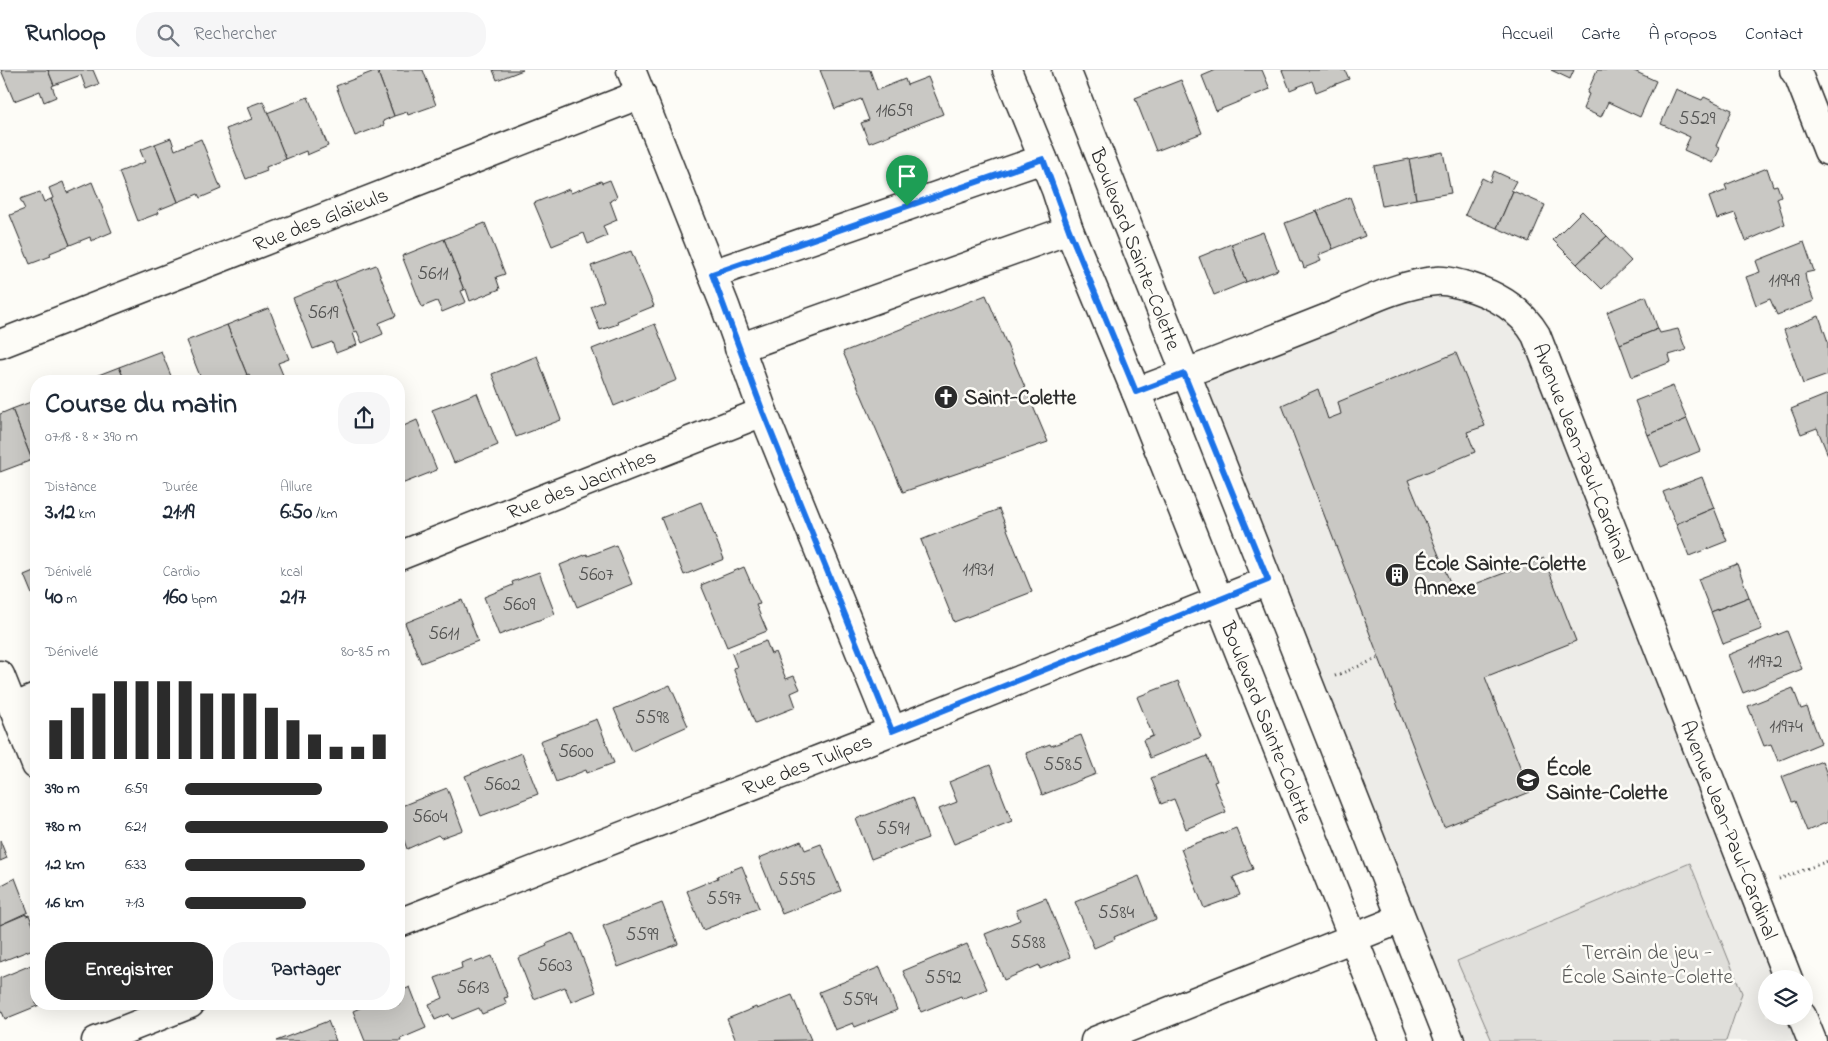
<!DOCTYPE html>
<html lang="fr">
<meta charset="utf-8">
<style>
body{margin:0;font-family:"Indie Flower",sans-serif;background:#f6f6f7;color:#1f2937;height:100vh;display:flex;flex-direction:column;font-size:19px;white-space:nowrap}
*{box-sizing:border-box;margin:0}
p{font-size:16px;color:#747a83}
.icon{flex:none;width:28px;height:28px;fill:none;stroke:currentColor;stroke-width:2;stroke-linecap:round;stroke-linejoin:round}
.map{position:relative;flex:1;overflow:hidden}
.drawer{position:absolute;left:30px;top:305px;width:375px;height:635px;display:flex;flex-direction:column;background:#fff;border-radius:20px;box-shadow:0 5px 20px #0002}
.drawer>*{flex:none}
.controls{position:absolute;left:1758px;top:900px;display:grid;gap:10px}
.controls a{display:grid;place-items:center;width:55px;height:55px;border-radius:50%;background:#fff;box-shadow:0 5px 20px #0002;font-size:25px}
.pin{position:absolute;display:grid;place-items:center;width:42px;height:42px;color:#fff;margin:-51px -21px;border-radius:50% 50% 50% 0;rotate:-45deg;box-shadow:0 0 5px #0007}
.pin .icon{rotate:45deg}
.round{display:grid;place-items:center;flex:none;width:52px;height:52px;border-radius:20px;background:#f6f6f7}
.head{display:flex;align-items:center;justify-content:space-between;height:85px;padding:0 15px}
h1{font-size:28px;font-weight:800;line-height:38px}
.stats{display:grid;grid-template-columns:repeat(3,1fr);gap:8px;height:85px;padding:5px 15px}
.stats div{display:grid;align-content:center}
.stats b{font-size:21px;font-weight:800}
.stats small{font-size:14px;font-weight:400}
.stats p{font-size:14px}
.chart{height:140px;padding:10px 15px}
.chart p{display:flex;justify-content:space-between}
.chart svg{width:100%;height:90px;margin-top:5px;stroke:#2b2b2b;stroke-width:6}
.button{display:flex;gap:10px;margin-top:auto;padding:10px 15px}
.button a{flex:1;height:58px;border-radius:20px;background:#2b2b2b;color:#fff;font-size:20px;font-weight:800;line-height:58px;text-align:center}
.button a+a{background:#f6f6f7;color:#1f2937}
ul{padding:0 15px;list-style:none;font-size:16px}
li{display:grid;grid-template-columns:80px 60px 1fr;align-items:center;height:38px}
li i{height:12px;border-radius:6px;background:#2b2b2b}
header{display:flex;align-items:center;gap:30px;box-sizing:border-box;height:70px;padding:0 25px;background:#fff;border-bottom:1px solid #e0e1e3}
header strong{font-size:24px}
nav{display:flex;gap:28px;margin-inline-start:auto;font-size:18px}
.search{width:350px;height:45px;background:#f6f6f7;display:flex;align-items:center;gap:12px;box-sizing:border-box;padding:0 18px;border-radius:20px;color:#747a83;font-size:19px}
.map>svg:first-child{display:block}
.built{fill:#edece8}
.green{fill:#dfdeda;stroke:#858482}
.building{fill:#c9c8c4;stroke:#2b2b2b}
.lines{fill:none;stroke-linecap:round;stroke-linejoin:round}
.minor-casing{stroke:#2b2b2b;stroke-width:31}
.path{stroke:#2b2b2b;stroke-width:3;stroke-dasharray:1 4;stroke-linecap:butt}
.minor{stroke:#fdfcf7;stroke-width:28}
.route-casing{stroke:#fff;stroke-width:10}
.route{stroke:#1a73e8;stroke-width:6}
.labels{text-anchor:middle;stroke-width:5;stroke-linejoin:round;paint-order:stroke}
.number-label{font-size:19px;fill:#525251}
.street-label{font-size:21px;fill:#2b2b2b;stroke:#fdfcf7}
.poi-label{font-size:21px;font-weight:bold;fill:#2b2b2b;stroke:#fdfcf7;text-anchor:start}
.park-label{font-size:21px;fill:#585857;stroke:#fdfcf7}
</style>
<header>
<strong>Runloop</strong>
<div class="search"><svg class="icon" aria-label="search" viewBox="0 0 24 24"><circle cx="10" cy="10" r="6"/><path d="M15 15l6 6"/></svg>Rechercher</div>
<nav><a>Accueil</a><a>Carte</a><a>À propos</a><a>Contact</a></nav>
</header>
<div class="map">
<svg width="1828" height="971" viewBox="0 0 1828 971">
<rect width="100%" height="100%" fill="#fdfcf7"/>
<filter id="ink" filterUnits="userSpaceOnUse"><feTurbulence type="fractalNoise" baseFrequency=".02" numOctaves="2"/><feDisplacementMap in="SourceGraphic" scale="10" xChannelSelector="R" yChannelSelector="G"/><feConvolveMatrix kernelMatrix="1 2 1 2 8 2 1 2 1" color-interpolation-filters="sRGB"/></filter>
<g filter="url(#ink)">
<path class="built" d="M1472,199L1536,265L1788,909H1766V946H1802L1812,971H1450L1184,304L1403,217Z"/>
<path class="green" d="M1690,793L1742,923L1726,971H1492L1457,891Z"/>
<g class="building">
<path d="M1,0H48L54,15L52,16L56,27L44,32L40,21L14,31Z"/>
<path d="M48,0H93L99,14L86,19L81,5L54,15Z"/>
<path d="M377,0H423L436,35L408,45L407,42L394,46Z"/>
<path d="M377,0L394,46L383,51L384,55L355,66L336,16Z"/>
<path d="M493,0H523L497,10Z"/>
<path d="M820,0H870L877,20L905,9L907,15L928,7L943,44L869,73L861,53L869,50L861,29L835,39Z"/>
<path d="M1216,0H1262L1270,19L1216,41L1202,6Z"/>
<path d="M1282,0H1345L1349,9L1316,22L1312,11L1290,20Z"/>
<path d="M1551,0H1574L1570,9Z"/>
<path d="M1597,0H1632L1656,11L1640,47L1608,32L1601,47L1583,39L1589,24L1587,23Z"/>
<path d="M1181,10L1202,63L1156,81L1135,28Z"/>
<path d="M1676,19L1702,30L1704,27L1732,40L1716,76L1720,78L1713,93L1684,80L1690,67L1661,54Z"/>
<path d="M308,27L328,76L307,85L306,81L286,89L267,43Z"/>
<path d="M263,31L286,89L266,97L267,101L246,109L226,59L252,49L247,37Z"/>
<path d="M171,68L175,80L201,69L221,119L200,128L198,124L178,132L155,74Z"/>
<path d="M155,74L178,132L158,140L159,143L138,151L119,102L145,92L140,80Z"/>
<path d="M1443,82L1451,123L1416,129L1409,89Z"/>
<path d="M1409,89L1416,129L1382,136L1374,96Z"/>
<path d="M1767,98L1773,116L1777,115L1781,126L1777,128L1785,154L1746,171L1735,143L1717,149L1709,127L1727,120L1725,115Z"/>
<path d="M1494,101L1516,111L1511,120L1513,121L1497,158L1465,145L1482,108L1490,112Z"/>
<path d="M610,110L617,127L610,131L617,150L603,156L607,166L588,174L584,163L552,176L534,133L569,119L571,123L601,111L602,113Z"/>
<path d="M63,112L67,123L92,112L112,162L91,171L90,167L70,175L51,129L53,128L49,118Z"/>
<path d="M1513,121L1545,135L1529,172L1497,158Z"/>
<path d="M40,122L44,132L51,129L70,175L50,183L51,186L30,194L10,145L25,139L20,129Z"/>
<path d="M1350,127L1365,166L1333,179L1317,141Z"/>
<path d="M1317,141L1333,179L1318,185L1321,191L1304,198L1302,192H1300L1285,153Z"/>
<path d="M1582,141L1607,166L1577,194L1553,170Z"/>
<path d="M485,153L505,204L496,207L500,219L470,231L466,219L464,220L444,169Z"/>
<path d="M1263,162L1278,200L1246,212L1231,174Z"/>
<path d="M1607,166L1631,191L1602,219L1577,194Z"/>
<path d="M444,169L464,220L461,221L466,232L442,242L437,231L422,237L402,186Z"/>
<path d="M1804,172L1814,201L1805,203L1806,210L1814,231L1777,245L1770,229L1756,235L1746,207L1760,202L1756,191Z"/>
<path d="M1231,174L1246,212L1214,225L1199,187Z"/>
<path d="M631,181L654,236L617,251L618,254L600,260L591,237L604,231L591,196Z"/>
<path d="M376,195L396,246L379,253L383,264L362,273L357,261L355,262L335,211Z"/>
<path d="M335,211L355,262L353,263L357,275L336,283L332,272L313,279L293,228Z"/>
<path d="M986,225L1048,372L903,422L843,282Z"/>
<path d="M1646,226L1658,259L1620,274L1607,242Z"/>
<path d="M269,238L289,289L278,293L283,305L266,311H252L249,304L247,305L227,255Z"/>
<path d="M1819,246L1828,272V305L1803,314L1784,260Z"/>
<path d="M655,254L677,310L614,336L592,279Z"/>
<path d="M227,255L247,305L245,306L247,311H202L186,271Z"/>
<path d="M1658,259L1660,263L1678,259L1686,280L1669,285L1671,292L1632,307L1620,274Z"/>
<path d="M161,281L173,311H125L119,297Z"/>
<path d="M1456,283L1485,356L1467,362L1475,382L1408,410L1454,522L1544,488L1576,571L1485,607L1530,722L1444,757L1282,335L1318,319L1328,349L1341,344L1338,332Z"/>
<path d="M537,286L561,350L516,367L492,304Z"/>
<path d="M119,297L125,311H83Z"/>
<path d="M1673,316L1687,349L1648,365L1635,331Z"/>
<path d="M477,323L498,375L454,393L432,340Z"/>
<path d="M1828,324V385L1817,358L1801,364L1791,339Z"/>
<path d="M36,330V388L32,390L12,339Z"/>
<path d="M12,339L32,390L0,402V344Z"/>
<path d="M1687,349L1700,381L1661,397L1648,365Z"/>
<path d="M417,350L437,400L399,415V358Z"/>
<path d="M1702,407L1714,438L1676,454L1663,422Z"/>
<path d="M701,432L724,489L684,505L661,448Z"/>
<path d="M1714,438L1727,471L1689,486L1676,454Z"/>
<path d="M999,439L1032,522L954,552L921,470Z"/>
<path d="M616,475L632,514L577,537L560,495L587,484L588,486Z"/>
<path d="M1737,494L1749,527L1711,542L1698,509Z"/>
<path d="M744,497L760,534L756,535L767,561L727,577L701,515Z"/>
<path d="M36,500V534L24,505Z"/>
<path d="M539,502L555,544L499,565L484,527L513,515L512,512Z"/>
<path d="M1749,527L1762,559L1723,574L1711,542Z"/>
<path d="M462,530L478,571L421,593L405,553Z"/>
<path d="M1787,561L1802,599L1743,623L1728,585Z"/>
<path d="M766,571L771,584L775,582L786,609L794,606L800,619L791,623L796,637L755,653L733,598L737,597L732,584Z"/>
<path d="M1178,611L1201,667L1150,688L1143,670L1153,666L1137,627Z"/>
<path d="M670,615L688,656L632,681L614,639Z"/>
<path d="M1793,618L1801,639L1807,637L1821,673L1778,691L1771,674L1764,676L1748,636Z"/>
<path d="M597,649L614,693L587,703L586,700L556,712L540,671Z"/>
<path d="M1081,665L1096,704L1042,725L1026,683L1050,674L1051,676Z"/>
<path d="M522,683L538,724L481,746L465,706Z"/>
<path d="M1207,686L1217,711L1214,712L1226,742L1186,759L1174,729L1161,734L1151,708Z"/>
<path d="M1822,691L1828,707V752L1807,761L1795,731L1792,732L1782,707Z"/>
<path d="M990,695L1012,751L954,774L939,739L957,732L949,712Z"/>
<path d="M447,718L463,760L441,768L438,765L407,779L399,757V737Z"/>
<path d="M913,727L928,768L871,789L856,749Z"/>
<path d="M1236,758L1253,799L1233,807L1240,825L1204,838L1181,779Z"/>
<path d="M0,770L7,788L0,791Z"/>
<path d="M801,771L805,780L821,774L841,821L782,844L759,788Z"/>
<path d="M742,796L759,838L703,860L687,821L718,808L717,806Z"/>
<path d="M1139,806L1156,849L1114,867L1115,869L1094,878L1075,832Z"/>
<path d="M15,808L28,842L0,855V816Z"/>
<path d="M1046,828L1070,887L1040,899L1039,895L1004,910L985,864L1020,850L1016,840Z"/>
<path d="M662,833L678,874L618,897L603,856Z"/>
<path d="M26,844V846L29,845L36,862V881H34L33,879L0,892V855Z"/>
<path d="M573,863L596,922L571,932L565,917L534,929L518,888L547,876L546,874Z"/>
<path d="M967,874L987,919L962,929L961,926L921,942L903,901Z"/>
<path d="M492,886L508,927L504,928L507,934L482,944L479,938L452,949L449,944L435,950L429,934L443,928L435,908L462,898L461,893L472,889L474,893Z"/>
<path d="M36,893V934H42L5,949L2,942L0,943V908Z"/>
<path d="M880,897L897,940L855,957L853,953L835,960L819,922Z"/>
<path d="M410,917L426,958L400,969L401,971H365L353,941L369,934H399V922Z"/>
<path d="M792,925L811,970L736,971L727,949L756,937L757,939Z"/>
<path d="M328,951L336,971H276Z"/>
</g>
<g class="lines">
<g class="minor-casing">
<g id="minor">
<path d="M631,0L725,236L763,342L892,661"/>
<path id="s1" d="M1007,0L1056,120L1069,160L1136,322L1394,971"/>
<path id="s2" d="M1066,0C1192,324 1322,647 1450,971"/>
<path d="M1794,0L1799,7L1828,81"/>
<path d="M712,204L1043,89"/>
<path id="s3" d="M0,274L641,24"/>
<path d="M739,278L1069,160"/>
<path id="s4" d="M1136,322C1200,298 1262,274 1325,249C1360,235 1398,214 1436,211C1445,210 1454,213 1463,215C1493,223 1520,238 1536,265L1788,909"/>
<path id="s5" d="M399,486L763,342"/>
<path d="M0,605L36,695"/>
<path d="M13,638L36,628"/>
<path id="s6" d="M399,853L892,661L1268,511"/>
<path d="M1802,946L1812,971"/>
<path d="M96,971L190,934"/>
<path d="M1095,971L1401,849"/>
</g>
</g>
<g class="path">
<path d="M1335,606L1379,588"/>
<path d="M1779,809L1828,791"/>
</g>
<use href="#minor" class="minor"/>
</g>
</g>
<g class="lines" filter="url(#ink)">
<g class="route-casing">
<path id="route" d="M1043,89L1069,160L1136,322L1184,304L1268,510L892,661L763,342L712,204Z"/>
</g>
<use href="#route" class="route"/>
</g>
<defs>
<g id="church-disc" transform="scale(1.25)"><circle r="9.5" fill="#2b2b2b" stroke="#fdfcf7"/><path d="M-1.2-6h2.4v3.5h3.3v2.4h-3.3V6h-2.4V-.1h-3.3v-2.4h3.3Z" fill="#fff"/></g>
<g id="building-disc" transform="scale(1.25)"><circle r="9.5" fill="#2b2b2b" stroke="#fdfcf7"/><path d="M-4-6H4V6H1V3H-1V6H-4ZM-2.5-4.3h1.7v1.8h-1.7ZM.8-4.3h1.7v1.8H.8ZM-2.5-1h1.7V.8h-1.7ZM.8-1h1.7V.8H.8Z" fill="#fff"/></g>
<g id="school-disc" transform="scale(1.25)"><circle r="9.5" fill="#2b2b2b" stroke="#fdfcf7"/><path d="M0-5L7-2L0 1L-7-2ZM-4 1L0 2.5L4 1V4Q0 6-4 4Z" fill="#fff"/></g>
</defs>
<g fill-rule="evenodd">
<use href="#church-disc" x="946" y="327"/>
<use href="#building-disc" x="1397" y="505"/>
<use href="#school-disc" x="1528" y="710"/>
</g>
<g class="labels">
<g class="number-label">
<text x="894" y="46">11659</text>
<text x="1697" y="54">5529</text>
<text x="433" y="209">5611</text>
<text x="1784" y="216">11949</text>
<text x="323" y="248">5619</text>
<text x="978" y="505">11931</text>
<text x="596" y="510">5607</text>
<text x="519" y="540">5609</text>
<text x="444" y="569">5611</text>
<text x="1765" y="597">11972</text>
<text x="652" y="653">5598</text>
<text x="1786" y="662">11974</text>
<text x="576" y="687">5600</text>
<text x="1063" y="700">5585</text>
<text x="502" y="720">5602</text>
<text x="430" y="752">5604</text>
<text x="893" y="764">5591</text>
<text x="797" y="815">5595</text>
<text x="724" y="834">5597</text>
<text x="1116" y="848">5584</text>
<text x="642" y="870">5599</text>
<text x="1028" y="878">5588</text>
<text x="555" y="901">5603</text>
<text x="943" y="913">5592</text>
<text x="473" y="923">5613</text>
<text x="860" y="935">5594</text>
</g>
<g class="street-label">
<text dy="7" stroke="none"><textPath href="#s3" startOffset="344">Rue des Glaïeuls</textPath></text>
<text dy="7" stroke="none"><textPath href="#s2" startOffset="192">Boulevard Sainte-Colette</textPath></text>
<text dy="7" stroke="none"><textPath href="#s4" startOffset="565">Avenue Jean-Paul-Cardinal</textPath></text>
<text dy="7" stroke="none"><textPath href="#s5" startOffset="196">Rue des Jacinthes</textPath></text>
<text dy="7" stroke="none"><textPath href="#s1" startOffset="702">Boulevard Sainte-Colette</textPath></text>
<text dy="7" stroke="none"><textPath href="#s6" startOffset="438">Rue des Tulipes</textPath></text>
<text dy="7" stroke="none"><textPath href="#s4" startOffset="970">Avenue Jean-Paul-Cardinal</textPath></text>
</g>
<g class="poi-label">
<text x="964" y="334">Saint-Colette</text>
<text x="1414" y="500">École Sainte-Colette<tspan x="1414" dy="24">Annexe</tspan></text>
<text x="1546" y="705">École<tspan x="1546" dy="24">Sainte-Colette</tspan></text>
</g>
<g class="park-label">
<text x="1647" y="889">Terrain de jeu -<tspan x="1647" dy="24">École Sainte-Colette</tspan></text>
</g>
</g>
</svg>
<div class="controls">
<a><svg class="icon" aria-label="layers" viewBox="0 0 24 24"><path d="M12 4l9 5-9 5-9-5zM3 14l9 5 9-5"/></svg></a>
</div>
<div class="pin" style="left:907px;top:136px;background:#1e9e55"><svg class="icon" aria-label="arrive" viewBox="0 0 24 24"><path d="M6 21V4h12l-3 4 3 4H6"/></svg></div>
<section class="drawer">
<div class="head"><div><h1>Course du matin</h1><p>07:18 · 8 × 390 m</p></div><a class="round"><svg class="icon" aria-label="share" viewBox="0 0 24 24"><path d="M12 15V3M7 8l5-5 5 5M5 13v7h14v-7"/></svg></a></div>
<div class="stats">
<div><p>Distance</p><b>3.12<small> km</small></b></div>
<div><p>Durée</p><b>21:19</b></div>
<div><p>Allure</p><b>6:50<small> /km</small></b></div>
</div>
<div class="stats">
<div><p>Dénivelé</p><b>40<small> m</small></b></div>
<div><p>Cardio</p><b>160<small> bpm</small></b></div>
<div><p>kcal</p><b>217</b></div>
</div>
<div class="chart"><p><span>Dénivelé</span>80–85 m</p>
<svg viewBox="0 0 160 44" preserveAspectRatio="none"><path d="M5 44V25M15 44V19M25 44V12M35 44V6M45 44V6M55 44V6M65 44V6M75 44V12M85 44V12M95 44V12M105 44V19M115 44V25M125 44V32M135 44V38M145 44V38M155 44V32"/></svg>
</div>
<ul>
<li><b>390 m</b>6:59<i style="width:67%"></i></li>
<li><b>780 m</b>6:21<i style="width:99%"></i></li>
<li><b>1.2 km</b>6:33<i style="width:88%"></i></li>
<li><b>1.6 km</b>7:13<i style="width:59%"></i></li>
</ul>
<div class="button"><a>Enregistrer</a><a>Partager</a></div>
</section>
</div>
